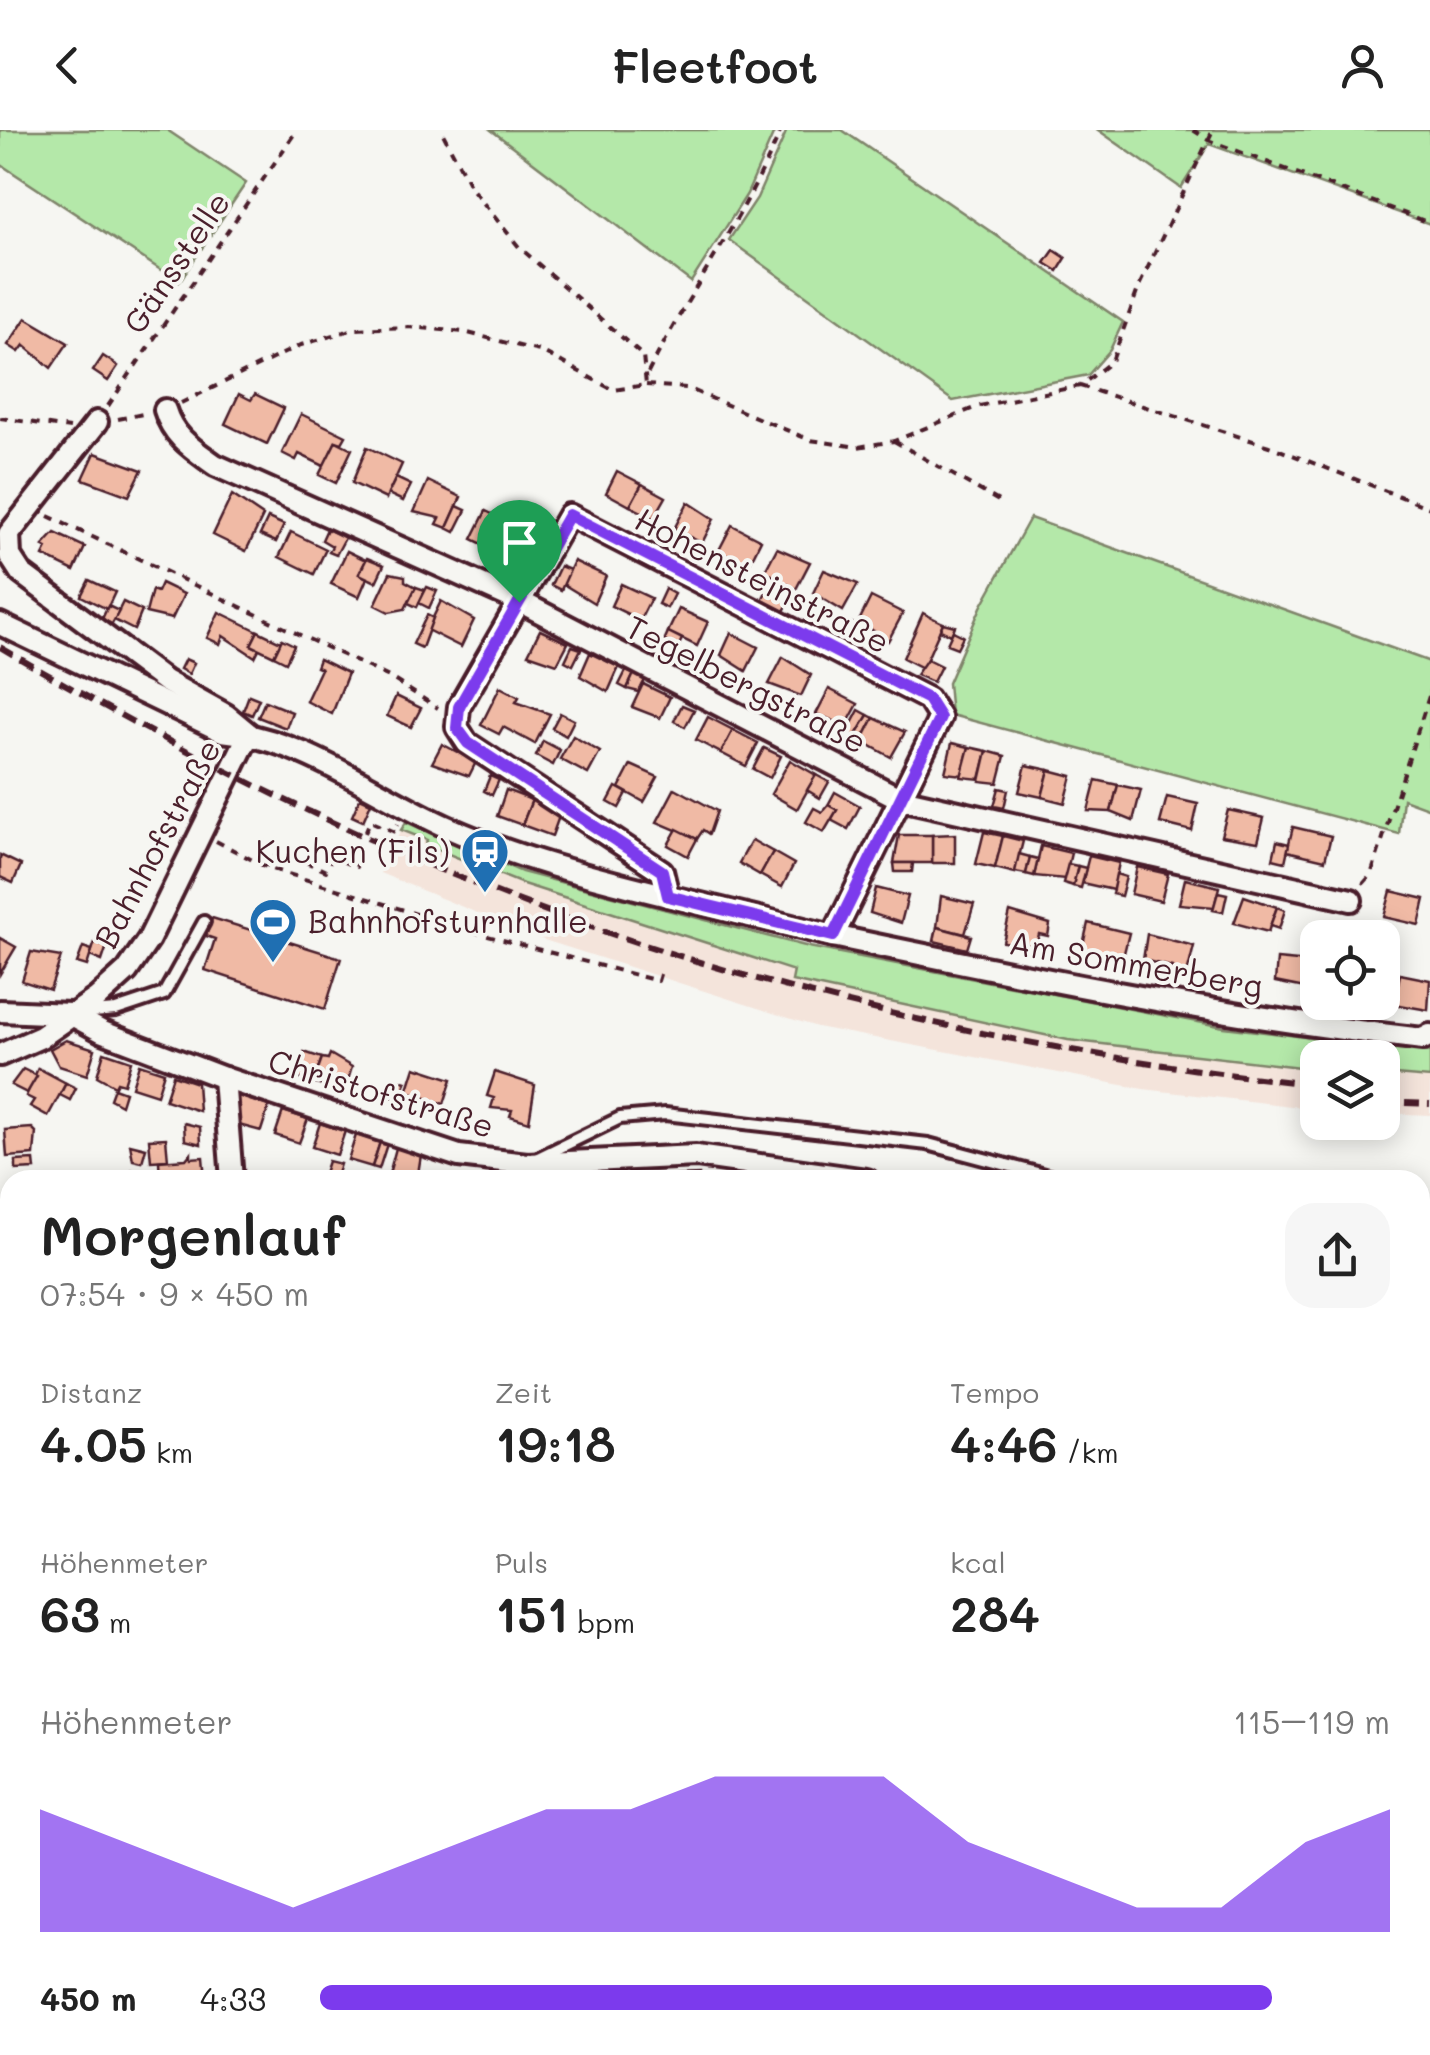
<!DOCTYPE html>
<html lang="de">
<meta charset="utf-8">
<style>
body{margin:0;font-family:Mali,sans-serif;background:#f6f6f6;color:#222;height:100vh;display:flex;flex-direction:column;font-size:38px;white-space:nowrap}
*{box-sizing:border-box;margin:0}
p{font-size:32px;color:#767676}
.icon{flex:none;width:55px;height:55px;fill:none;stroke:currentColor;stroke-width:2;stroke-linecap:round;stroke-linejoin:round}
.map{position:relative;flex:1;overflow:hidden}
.sheet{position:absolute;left:0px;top:1040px;width:1430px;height:885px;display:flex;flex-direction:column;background:#fff;border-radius:30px 30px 0 0;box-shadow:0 5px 25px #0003}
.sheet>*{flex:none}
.fabs{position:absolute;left:1300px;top:790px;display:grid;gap:20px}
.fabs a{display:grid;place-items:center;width:100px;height:100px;border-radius:20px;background:#fff;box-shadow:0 5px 25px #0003;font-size:50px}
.pin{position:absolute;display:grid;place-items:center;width:85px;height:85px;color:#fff;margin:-102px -42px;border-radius:50% 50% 50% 0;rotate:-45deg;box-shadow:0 0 10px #0007}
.pin .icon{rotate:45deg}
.round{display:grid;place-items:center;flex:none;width:105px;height:105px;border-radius:30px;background:#f6f6f6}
.headline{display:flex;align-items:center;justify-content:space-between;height:170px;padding:0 40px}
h1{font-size:55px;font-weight:600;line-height:75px}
.stats{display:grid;grid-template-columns:repeat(3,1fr);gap:15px;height:170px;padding:10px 40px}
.stats div{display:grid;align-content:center}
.stats b{font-size:50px;font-weight:600}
.stats small{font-size:28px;font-weight:400}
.stats p{font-size:28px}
.chart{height:280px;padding:20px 40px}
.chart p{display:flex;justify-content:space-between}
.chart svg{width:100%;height:180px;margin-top:10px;fill:#7c3aed;opacity:.7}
ul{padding:0 40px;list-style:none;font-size:32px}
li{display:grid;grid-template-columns:160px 120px 1fr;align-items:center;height:75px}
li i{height:25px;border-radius:12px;background:#7c3aed}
header{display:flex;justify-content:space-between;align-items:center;height:130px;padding:0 40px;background:#fff;font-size:45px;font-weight:600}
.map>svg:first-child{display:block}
.built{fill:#f4e4db}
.green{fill:#b4e8a9;stroke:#7f846a;stroke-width:2.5}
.water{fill:#7acbd1;stroke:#67868f;stroke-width:2.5}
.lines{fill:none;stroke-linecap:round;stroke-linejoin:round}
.river{stroke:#7acbd1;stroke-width:35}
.building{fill:#f0baa5;stroke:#4a1f2b;stroke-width:2.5}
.service-casing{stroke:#4a1f2b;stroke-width:18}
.minor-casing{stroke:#4a1f2b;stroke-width:28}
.path{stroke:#4a1f2b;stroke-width:4;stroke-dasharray:8 8;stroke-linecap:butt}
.service{stroke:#f6f6f2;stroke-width:10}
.minor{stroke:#f6f6f2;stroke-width:20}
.rail{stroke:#4a1f2b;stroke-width:6;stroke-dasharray:15 8;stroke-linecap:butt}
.route-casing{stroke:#fff;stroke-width:20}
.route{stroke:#7c3aed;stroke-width:12}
.labels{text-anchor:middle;stroke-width:8;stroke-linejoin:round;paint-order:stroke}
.street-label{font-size:32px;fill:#4a1f2b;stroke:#f6f6f2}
.poi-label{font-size:32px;fill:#4a1f2b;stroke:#f6f6f2;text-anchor:end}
</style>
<header><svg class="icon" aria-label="back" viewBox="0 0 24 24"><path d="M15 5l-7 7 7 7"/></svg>Fleetfoot<svg class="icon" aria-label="person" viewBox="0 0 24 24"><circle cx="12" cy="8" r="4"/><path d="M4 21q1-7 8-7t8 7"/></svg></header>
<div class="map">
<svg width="1430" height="1925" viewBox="0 0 1430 1925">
<rect width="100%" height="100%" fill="#f6f6f2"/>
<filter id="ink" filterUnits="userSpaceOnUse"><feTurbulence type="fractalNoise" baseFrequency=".01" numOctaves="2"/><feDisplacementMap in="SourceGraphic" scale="20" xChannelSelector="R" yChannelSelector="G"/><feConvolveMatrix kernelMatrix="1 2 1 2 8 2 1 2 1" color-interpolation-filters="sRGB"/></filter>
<g filter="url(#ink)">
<g class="built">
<path d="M401,700L427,710V715L523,754L795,842L793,851L1068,910L1317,939V979L1143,959L817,897L538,808L380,743Z"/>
<path d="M1382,944L1430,948V985L1383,983Z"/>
</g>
<g class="green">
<path d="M0,0H167L246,53L179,152L0,34Z"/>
<path d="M491,0H775L747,64L691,152Z"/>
<path d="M787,0H842L1123,192L1110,220L1088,245L953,271L729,110L757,68Z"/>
<path d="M1098,0H1430V94L1209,14L1181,58Z"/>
<path d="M1030,388L1430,532V679L1403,669L1399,704L951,585L948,553L981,477Z"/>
<path d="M406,692L522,742L809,817L1224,897L1386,917L1430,916V948L1383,944L1382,928H1318L1317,939L1068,910L792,851L794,841L523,754L426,715L427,710L401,700Z"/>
<path d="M1420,1133L1430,1135V1238L1420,1237Z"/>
<path d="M1420,1268L1430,1269V1753L1420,1734Z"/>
<path d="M460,1915H659L644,1925H484Z"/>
</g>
<path class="water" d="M743,1915H805L798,1925H747L740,1919Z"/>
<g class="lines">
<g class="river">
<path d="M1420,1199L1430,1201"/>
<path d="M0,1643H10"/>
</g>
</g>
<g class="building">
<path d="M1054,120L1066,128L1058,141L1045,133Z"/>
<path d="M26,188L68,213L51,238L24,215L19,222L8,215Z"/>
<path d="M103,226L118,236L108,251L93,241Z"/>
<path d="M239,264L251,270L255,264L284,278L267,314L225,294Z"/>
<path d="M301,284L346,306L342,313L336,311L324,336L299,324L296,330L282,323Z"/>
<path d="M336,311L352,319L336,353L319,345Z"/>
<path d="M367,317L402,334L386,369L352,353Z"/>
<path d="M95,323L142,340L129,366L83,349Z"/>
<path d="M617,341L642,354L630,376L606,363Z"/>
<path d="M396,348L411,355L403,371L388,364Z"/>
<path d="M428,351L461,367L447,398L437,394L440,388L414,382Z"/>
<path d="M642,354L666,367L654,388L630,376Z"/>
<path d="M232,365L263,386L246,421L213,405Z"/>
<path d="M688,372L714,389L702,413L674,399Z"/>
<path d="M457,376L466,380L455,402L447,398Z"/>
<path d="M486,381L516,396L503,424L472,409Z"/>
<path d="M268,388L284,395L276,412L260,405Z"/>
<path d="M732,395L761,410L749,434L718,422Z"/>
<path d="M327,399L345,408L336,425L329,422L332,416L322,410Z"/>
<path d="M291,402L326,419L314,444L279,427Z"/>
<path d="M55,403L85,417L74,441L43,426L47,418L43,416Z"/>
<path d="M510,409L519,413L511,431L502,426Z"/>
<path d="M777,418L810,432L796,459L765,441Z"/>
<path d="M347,421L366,430L359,444L367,448L359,467L331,454Z"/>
<path d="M367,428L384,435L376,452L359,444Z"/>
<path d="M574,431L606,446L594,473L563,454Z"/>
<path d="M560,436L570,440L561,460L551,455Z"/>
<path d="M824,440L858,454L843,481L813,463Z"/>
<path d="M390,443L405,446V451L416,457L405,479L389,482L375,475Z"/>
<path d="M89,450L115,462L107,479L81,466Z"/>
<path d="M161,453L184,464L172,489L146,483L152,460L157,462Z"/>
<path d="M621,454L651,468L640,490L611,476Z"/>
<path d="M770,454L793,465L784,481L762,470Z"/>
<path d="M416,457L425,460L417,477L408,473Z"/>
<path d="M427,457L437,461L429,478L419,473Z"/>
<path d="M665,459L674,464L667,478L658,474Z"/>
<path d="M871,467L903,483L888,511L859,491Z"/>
<path d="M441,471L474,490L461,517L427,500Z"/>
<path d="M123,472L142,481L134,500L114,490Z"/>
<path d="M108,476L119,481L112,494L102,489Z"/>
<path d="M679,479L708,492L697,516L668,502Z"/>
<path d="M219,482L258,501L251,515L259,519L255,527L223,506L220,514L207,508Z"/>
<path d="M923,483L943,493L923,538L903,528Z"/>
<path d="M427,485L433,488L422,518L413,514Z"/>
<path d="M849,492L858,496L851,511L842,506Z"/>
<path d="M943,493L955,496L951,505L940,500Z"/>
<path d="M540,500L568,513L557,534L528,524Z"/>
<path d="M258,501L281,512L274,526L251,515Z"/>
<path d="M953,501L963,506L957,518L947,514Z"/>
<path d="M668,502L682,509L678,517L664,511Z"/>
<path d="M731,503L758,517L746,541L721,525Z"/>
<path d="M282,509L294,515L286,532L274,526Z"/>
<path d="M572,516L581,519L573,535L565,531Z"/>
<path d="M590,523L619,537L608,562L580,546Z"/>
<path d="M783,527L811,545L801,566L769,554Z"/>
<path d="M185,529L194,533L189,544L180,539Z"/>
<path d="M319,529L348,543L332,584L306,571L321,539L316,537Z"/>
<path d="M927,529L941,536L933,552L916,545Z"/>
<path d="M626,541L634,544L627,559L619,555Z"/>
<path d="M634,544L645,550L639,562L627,559Z"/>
<path d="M643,554L670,567L660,588L632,577Z"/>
<path d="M500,557L519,567L516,572L550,584L535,614L503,597L499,604L481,595Z"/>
<path d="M829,559L858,574L846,596L816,584Z"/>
<path d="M249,565L259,569L252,585L243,581Z"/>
<path d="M396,566L421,578L411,597L387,586Z"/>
<path d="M265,571L292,582L286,598L258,587Z"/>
<path d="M682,575L694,580L685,597L674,591Z"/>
<path d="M859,580L868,585L855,607L847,603Z"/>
<path d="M560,583L574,590L566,606L552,598Z"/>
<path d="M868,585L874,588L862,611L855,607Z"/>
<path d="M708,587L733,600L721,623L696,610Z"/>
<path d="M874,588L905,602L891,627L862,611Z"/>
<path d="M733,600L758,613L746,636L721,623Z"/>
<path d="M573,606L600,622L588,644L560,629Z"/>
<path d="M543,611L560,620L553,635L536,626Z"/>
<path d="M952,613L969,617L962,645L945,643Z"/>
<path d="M442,614L476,632L469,646L432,633Z"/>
<path d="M969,617L987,621L980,649L961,647Z"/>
<path d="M764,618L781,626L770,648L753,639Z"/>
<path d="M987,621L1005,626L998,653L980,651Z"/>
<path d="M790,630L816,645L797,679L771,664Z"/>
<path d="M631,635L658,647L644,672L619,658Z"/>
<path d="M1026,635L1049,640L1042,667L1019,662Z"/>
<path d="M1049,640L1072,646L1065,673L1042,667Z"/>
<path d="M816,645L829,652L820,668L807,660Z"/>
<path d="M490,646L499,650L492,665L484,661Z"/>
<path d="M1096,650L1118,655L1111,682L1088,681Z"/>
<path d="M1118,655L1141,660L1133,691L1111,682Z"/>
<path d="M616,657L627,663L619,678L608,672Z"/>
<path d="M675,658L717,681L709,704L703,700L697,709L657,692Z"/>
<path d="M999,658L1008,660L1004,678L994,676Z"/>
<path d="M506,660L532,670L522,695L497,686Z"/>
<path d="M835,662L860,676L848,699L831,690L837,680L828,675Z"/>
<path d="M1167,667L1198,674L1192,701L1160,693Z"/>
<path d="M360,668L371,673L363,691L352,686Z"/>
<path d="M532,670L561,681L552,706L522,695Z"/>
<path d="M828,675L837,680L824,702L806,692L814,678L822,682Z"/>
<path d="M1228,680L1264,688L1258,712L1221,706Z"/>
<path d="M1293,697L1331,706L1325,730L1287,721Z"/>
<path d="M677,699L697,709L688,726L668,715Z"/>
<path d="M984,702L1003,706L995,738L976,734Z"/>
<path d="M955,704V733H932V705Z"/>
<path d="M899,705H932V733H894Z"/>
<path d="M1003,706L1023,711L1015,743L995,738Z"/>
<path d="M752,710L773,722L760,745L739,733Z"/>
<path d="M1277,711L1289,714L1285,732L1273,729Z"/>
<path d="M1041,716L1071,723L1065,749L1034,746Z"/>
<path d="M773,722L794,734L782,757L760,745Z"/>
<path d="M1019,724L1030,727L1026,744L1015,742Z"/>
<path d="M0,725L21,735L13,753L0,747Z"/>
<path d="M1089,726L1119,733L1113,760L1082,753Z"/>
<path d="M1030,727L1038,729L1034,746L1026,744Z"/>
<path d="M894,733H913L912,742H895Z"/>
<path d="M1068,734L1078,736L1073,756L1063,753Z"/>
<path d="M1078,736L1086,738L1081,758L1073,756Z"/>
<path d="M1137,737L1168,744L1161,771L1131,764Z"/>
<path d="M1116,744L1126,747L1121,766L1112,764Z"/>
<path d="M1185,749L1219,757L1214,777L1179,774Z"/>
<path d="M876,758L908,766L901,793L870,783Z"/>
<path d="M1391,761L1425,769L1419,795L1384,787Z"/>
<path d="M1218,762L1227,764L1223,782L1213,780Z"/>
<path d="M941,766L974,774L965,804L937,797Z"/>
<path d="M1244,766L1277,777L1268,802L1234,793Z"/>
<path d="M1277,777L1285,780L1279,799L1270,796Z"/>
<path d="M1010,782L1050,794L1048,806L1039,804L1036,816L1003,812Z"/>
<path d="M212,788L341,828L325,879L205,840L215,809L206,806Z"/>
<path d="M1088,793L1129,803L1121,835L1103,831L1105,824L1082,819Z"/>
<path d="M937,797L971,806L967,819L934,811Z"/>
<path d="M1147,804L1194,816L1186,848L1171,844L1172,837L1143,830Z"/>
<path d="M0,808L16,817L0,844Z"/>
<path d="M95,812L107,816L102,831L90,826Z"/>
<path d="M83,817L92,820L87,836L77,833Z"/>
<path d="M31,822L61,827L50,860L22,851Z"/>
<path d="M1277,829L1318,833L1317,876L1305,873V858L1275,852Z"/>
<path d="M1382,844L1399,847L1393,877L1369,872H1382Z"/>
<path d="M1400,844L1430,850L1428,880L1394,874Z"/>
<path d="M66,910L95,919L87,945L59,936L50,919Z"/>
<path d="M104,922L131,931L124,954L117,952L115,956L97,946Z"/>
<path d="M304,922L322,928L313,953L295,947Z"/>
<path d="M330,924L352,937L344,963L313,953L322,928L328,929Z"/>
<path d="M139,934L164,942L157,965L132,957Z"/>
<path d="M415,937L452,949L444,974L407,962Z"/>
<path d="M38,938L66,953L48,986L30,976L34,970L26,966Z"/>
<path d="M23,939L37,946L27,963L11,955Z"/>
<path d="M495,942L535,955L529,992L510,986L512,980L491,978L494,968L487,966Z"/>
<path d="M173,945L197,953L199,981L165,970Z"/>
<path d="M396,949L406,952L400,969L391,967Z"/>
<path d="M66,953L76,958L70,970L60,965Z"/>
<path d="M114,958L125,962L121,975L110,969Z"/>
<path d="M233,964L269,976L261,1001L235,994Z"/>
<path d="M283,981L308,989L299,1013L275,1005Z"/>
<path d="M184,993L200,997L201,1014L185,1010Z"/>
<path d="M320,993L345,1001L337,1025L312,1017Z"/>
<path d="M32,998L36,1002L34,1025L7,1027L5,1000Z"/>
<path d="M356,1005L380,1012L372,1037L348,1030Z"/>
<path d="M166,1008L168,1030L151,1031L149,1009Z"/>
<path d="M380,1012L387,1014L379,1039L372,1037Z"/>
<path d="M130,1014L146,1018L142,1032L133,1030Z"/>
<path d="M396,1018L421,1025L417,1050L389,1044Z"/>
<path d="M191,1023V1028L203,1027L205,1050L160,1048L159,1031L186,1029Z"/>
<path d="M34,1030L35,1039L16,1040V1031Z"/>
<path d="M328,1031L340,1034L335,1050L322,1049Z"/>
<path d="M132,1040L143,1043L141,1050H129Z"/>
<path d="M699,1045V1050H652L651,1047Z"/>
<path d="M3,1699L10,1727L0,1732V1701Z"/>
<path d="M10,1727V1757L4,1761L0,1758V1732Z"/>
<path d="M3,1789L10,1803V1828L3,1832Z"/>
<path d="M120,1915H147L151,1919L145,1925H110Z"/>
<path d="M197,1915H218L209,1925Z"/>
<path d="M233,1915L244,1916L238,1925H225Z"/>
<path d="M333,1915H376L373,1925H330Z"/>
<path d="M858,1915H861L874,1925H850Z"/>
<path d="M861,1915H892L884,1925H874Z"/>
</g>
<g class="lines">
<g class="service-casing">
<g id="service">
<path d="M81,883L116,880L164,864L204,792"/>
<path d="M536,1029L620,988L665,984L928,1014L1063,1050"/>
<path d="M1420,1112L1430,1114"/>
</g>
</g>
<g class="minor-casing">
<g id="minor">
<path d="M165,280C173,307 193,319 215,335L519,471L901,669L1351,770"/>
<path d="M97,292L9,404L10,426L21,443L165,551L226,585L249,604"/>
<path d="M0,494L222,601C305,609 373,664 447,697C519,729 592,747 668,766"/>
<path d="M833,806L668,766L662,741L467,613L457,597L459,577L569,385L928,569L940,588L833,806C1029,847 1224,887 1423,909L1430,905"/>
<path d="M0,881L70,884L103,902L224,948L459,1026L527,1034L696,1026L867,1050"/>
<path d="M0,925L41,907L97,868L127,841L149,809L249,604"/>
<path d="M224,948L232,1050"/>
<path d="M0,1245L10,1244"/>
<path d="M0,1322L10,1452"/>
<path d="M0,1543L10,1539"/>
<path d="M0,1873L10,1871"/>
<path d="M172,1915L182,1925"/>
<path d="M916,1925L924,1915"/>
</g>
</g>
<g class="path">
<path d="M1193,0L1208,10L1430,93"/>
<path d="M648,243C690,160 746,85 781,0"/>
<path d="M646,255L687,258L810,310L858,317L894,311L979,276L1080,256L1112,231L1140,154L1213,0"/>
<path d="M1080,256L1269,316L1430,378"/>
<path d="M181,273L301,215L354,199L409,197L464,202L543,222L613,260L646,255L643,226L519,117L472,59L441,0"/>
<path d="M108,276L297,0"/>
<path d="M0,288L70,298"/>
<path d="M118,289L148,283"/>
<path d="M894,311L1002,373"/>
<path d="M48,386L389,547L438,578"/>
<path d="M365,703L370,691L395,702L398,694"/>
<path d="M216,711L266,737L484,805L658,851L662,838"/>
<path d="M266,737L269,726L301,730L326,741L332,727L356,737L361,725"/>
<path d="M1363,754L1371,745L1430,563"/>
<path d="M734,1925L730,1922L735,1915"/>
<path d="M804,1925L811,1915"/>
<path d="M1090,1925V1924"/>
</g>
<use href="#service" class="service"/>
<use href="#minor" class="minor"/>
<g class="rail">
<path d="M0,517C151,605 304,685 466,750C738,860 1028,923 1318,955"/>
<path d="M1382,972L1430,974"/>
</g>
</g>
</g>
<g class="lines" filter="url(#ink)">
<g class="route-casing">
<path id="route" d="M569,385L928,569L940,588L833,806L668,766L662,741L468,613L457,598L459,577Z"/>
</g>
<use href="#route" class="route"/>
</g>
<defs>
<g id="station-pin" transform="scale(2.5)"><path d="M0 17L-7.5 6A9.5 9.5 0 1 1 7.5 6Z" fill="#1f6fb2" stroke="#f6f6f2"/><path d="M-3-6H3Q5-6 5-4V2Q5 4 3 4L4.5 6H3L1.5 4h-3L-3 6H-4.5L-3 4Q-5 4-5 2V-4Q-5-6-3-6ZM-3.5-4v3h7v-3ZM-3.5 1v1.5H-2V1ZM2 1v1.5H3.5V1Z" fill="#fff"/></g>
<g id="stadium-pin" transform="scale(2.5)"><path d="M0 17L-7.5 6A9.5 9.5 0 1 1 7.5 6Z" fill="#1f6fb2" stroke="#f6f6f2"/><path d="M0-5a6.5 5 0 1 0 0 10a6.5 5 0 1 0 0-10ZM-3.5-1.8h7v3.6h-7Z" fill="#fff"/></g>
</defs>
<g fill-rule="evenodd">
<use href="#station-pin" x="485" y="722"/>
<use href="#stadium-pin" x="273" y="792"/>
</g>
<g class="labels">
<g class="street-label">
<text transform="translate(177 133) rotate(-56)" y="11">Gänsstelle</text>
<text transform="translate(762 451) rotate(27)" y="11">Hohensteinstraße</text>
<text transform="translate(746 555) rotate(27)" y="11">Tegelbergstraße</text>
<text transform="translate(158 714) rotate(-62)" y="11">Bahnhofstraße</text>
<text transform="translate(1136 835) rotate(10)" y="11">Am Sommerberg</text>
<text transform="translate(381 964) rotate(17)" y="11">Christofstraße</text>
</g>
<g class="poi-label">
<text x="450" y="733">Kuchen (Fils)</text>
<text x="308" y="803" text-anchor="start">Bahnhofsturnhalle</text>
</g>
</g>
</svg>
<div class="fabs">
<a><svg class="icon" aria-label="locate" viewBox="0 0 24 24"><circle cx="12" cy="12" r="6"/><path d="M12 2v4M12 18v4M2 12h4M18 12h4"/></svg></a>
<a><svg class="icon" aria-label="layers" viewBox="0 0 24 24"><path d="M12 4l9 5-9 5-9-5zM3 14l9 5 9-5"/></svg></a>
</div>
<div class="pin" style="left:519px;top:472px;background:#1e9e55"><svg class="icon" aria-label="arrive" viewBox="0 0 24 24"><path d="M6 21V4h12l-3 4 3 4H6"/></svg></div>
<section class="sheet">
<div class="headline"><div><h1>Morgenlauf</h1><p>07:54 · 9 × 450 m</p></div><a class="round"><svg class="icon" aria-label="share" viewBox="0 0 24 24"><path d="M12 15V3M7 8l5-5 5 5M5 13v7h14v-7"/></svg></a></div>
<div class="stats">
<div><p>Distanz</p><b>4.05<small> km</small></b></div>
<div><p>Zeit</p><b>19:18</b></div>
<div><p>Tempo</p><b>4:46<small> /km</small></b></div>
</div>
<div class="stats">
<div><p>Höhenmeter</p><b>63<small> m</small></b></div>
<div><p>Puls</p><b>151<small> bpm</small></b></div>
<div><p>kcal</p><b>284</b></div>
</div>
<div class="chart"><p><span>Höhenmeter</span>115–119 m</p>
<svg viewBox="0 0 160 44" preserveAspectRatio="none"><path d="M0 44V14L10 22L20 30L30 38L40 30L50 22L60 14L70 14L80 6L90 6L100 6L110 22L120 30L130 38L140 38L150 22L160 14V44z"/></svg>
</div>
<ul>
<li><b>450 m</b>4:33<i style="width:89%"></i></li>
</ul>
</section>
</div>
